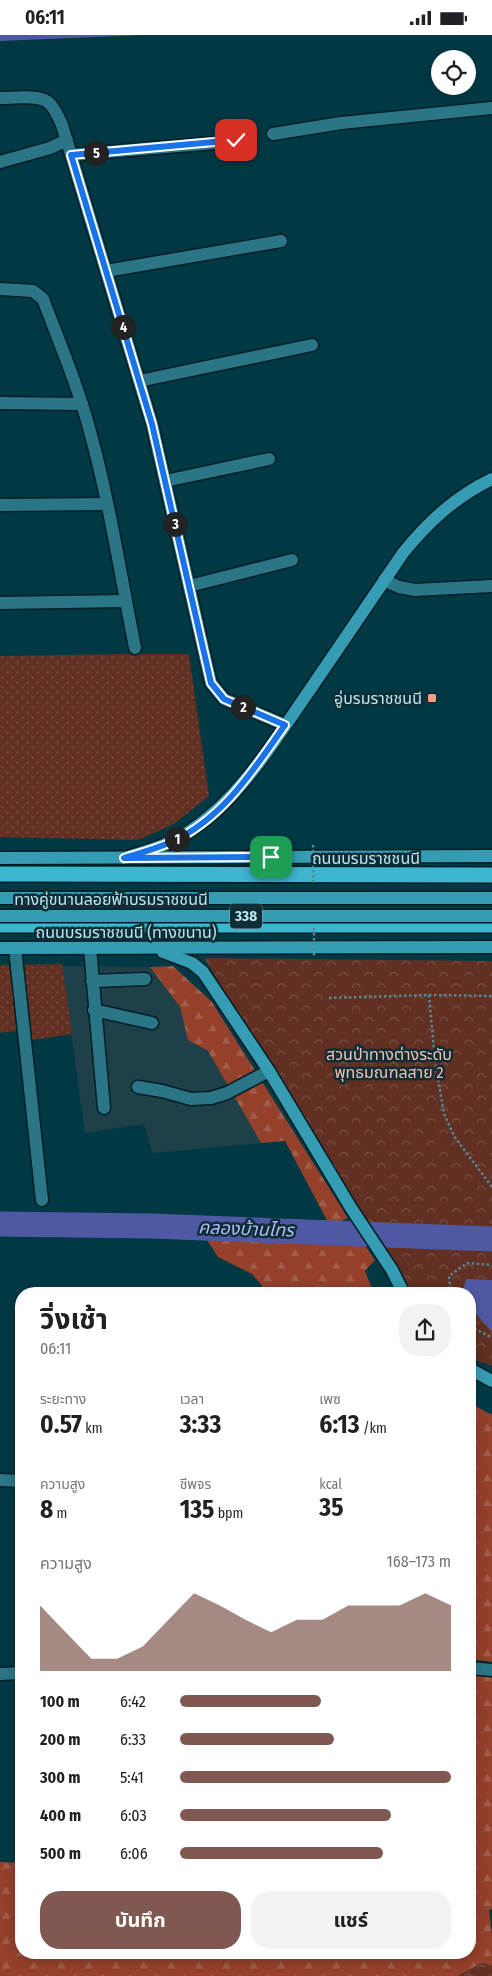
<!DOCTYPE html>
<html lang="th">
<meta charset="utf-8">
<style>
body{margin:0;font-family:"Fira Sans Condensed","Noto Sans Thai",sans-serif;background:#f2f2f2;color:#202124;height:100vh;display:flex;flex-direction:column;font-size:19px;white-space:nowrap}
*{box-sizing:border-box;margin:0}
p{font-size:16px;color:#757577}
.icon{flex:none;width:28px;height:28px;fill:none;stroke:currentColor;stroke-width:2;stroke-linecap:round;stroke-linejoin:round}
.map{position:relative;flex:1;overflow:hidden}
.details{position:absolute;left:15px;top:1252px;width:461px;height:672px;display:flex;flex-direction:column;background:#fff;border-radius:20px;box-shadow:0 2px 12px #0003}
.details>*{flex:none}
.fabs{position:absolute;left:431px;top:15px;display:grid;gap:10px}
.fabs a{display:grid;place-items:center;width:45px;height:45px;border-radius:50%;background:#fff;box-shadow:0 2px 12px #0003;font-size:25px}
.pin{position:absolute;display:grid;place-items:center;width:42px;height:42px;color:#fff;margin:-21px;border-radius:10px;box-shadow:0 2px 8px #0006}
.km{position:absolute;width:25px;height:25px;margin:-12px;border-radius:50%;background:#222;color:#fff;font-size:14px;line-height:25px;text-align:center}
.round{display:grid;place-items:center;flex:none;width:52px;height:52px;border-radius:20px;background:#f2f2f2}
.summary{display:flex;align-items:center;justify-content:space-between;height:85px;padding:0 25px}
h1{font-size:28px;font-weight:700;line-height:38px}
.metrics{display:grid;grid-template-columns:repeat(3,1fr);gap:8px;height:85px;padding:5px 25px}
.metrics div{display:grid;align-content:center}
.metrics b{font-size:25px;font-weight:700}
.metrics small{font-size:14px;font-weight:400}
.metrics p{font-size:14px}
.chart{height:140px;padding:10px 25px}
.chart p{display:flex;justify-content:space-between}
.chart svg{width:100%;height:90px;margin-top:5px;fill:#7f5951;opacity:.7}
.button{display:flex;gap:10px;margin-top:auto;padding:10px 25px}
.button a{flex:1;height:58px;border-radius:20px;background:#7f5951;color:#fff;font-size:20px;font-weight:700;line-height:58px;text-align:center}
.button a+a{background:#f2f2f2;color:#202124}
ul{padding:0 25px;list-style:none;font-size:16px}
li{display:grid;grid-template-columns:80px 60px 1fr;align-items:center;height:38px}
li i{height:12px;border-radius:6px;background:#7f5951}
.status{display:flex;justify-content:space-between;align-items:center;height:35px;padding:0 25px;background:#fff;direction:ltr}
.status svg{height:14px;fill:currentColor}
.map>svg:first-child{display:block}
.built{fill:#1e4149}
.grass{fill:url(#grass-dots)}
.forest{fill:url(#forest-firs)}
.wetland{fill:url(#wetland-marsh)}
.park{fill:url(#park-crowns)}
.water{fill:#4f59a3}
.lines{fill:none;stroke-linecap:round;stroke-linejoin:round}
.river{stroke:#4f59a3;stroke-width:25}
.minor-casing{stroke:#001e25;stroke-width:15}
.major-casing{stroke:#001e25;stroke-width:15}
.highway-casing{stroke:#001e25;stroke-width:18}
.path{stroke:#558893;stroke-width:2.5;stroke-dasharray:2.5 2.5;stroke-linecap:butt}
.minor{stroke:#2a7687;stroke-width:12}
.major{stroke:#359cb3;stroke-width:12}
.highway{stroke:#3db6d0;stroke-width:15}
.major-bridge-casing{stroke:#001e25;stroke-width:15;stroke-linecap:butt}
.path-bridge{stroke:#558893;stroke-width:2.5;stroke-dasharray:2.5 2.5;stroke-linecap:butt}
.major-bridge{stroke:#359cb3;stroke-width:12}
.route-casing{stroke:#fff;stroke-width:10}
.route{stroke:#1a73e8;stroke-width:6}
.poi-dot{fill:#f49e88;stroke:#0e2d34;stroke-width:2}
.labels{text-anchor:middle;stroke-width:5;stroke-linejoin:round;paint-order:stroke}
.shield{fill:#0e2d34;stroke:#86aeb9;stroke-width:1}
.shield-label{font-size:15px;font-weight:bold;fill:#bae6f2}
.poi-label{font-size:16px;fill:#bae6f2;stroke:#0e2d34;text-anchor:end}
.street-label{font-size:16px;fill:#bae6f2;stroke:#0e2d34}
.park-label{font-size:16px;fill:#f3c1b4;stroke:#0e2d34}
.water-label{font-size:18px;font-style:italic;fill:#b1befc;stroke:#0e2d34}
</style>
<div class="status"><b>06:11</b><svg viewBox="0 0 49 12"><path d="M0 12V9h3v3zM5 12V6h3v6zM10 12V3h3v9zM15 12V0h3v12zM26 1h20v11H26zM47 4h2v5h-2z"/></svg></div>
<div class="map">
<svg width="492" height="1941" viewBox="0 0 492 1941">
<defs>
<pattern id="grass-dots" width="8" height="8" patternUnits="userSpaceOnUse" patternTransform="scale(1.25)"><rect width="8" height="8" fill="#623023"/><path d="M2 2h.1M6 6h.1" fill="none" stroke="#764e43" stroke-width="1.8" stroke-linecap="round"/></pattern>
<pattern id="forest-firs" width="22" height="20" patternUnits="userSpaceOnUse" patternTransform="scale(1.25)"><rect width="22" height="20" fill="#94402b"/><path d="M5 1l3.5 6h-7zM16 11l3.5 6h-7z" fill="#a15c4a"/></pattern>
<pattern id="wetland-marsh" width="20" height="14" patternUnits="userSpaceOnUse" patternTransform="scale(1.25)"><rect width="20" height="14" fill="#623023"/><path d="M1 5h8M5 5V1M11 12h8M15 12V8" fill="none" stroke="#764e43"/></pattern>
<pattern id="park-crowns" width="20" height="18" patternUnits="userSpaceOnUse" patternTransform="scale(1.25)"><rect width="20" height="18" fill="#623023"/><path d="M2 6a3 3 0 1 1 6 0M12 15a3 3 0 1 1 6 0" fill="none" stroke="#764e43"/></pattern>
</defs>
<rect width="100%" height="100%" fill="#003944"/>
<path class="built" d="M62,931L150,932L180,972L188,1005L208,1016L261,1108L152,1118L144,1089L85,1098Z"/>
<g class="grass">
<path d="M126,619H189L209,761L174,789L138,805L0,802V621Z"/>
<path d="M62,929L72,999L32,1005L30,994L0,998V930Z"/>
</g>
<g class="forest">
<path d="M173,931L212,967L348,1183L330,1191L285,1106L261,1108L208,1016L188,1005L180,972L150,932Z"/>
<path d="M205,1202L362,1206L375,1225L365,1236L374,1259H269L252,1239L218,1222Z"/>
<path d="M470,1368L492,1380V1627L470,1624V1432L472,1425L470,1423Z"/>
<path d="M470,1639L492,1640V1874L489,1875L492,1901V1931L482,1928L458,1941H0V1827L21,1828V1919H470Z"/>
</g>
<path class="wetland" d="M482,1928L492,1931V1941H458Z"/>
<path class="park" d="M204,923L492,926V1331L470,1323V1259H411Z"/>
<g class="water">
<path d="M0,0H144L0,6Z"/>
<path d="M466,1244L492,1245V1297L470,1272V1259H462Z"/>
</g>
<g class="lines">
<path class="river" d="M0,1189L152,1191L492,1204"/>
<g class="minor-casing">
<g id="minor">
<path d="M0,63C12,63 42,59 50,69C55,74 59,83 62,90L152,389L211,648L224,664L285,690"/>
<path d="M273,99L341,88L492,73"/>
<path d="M71,120L250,105"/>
<path d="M0,127L50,113L67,105"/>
<path d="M106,236L281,206"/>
<path d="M0,254L33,256L43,264C60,309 79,354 91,400C110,470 121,542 135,613"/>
<path d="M139,346L312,310"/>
<path d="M0,368L82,369"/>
<path d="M165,446L269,424"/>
<path d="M0,470L107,469"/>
<path d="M384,545L399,552L415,555L492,551"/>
<path d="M189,551L292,525"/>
<path d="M0,568L125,566"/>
<path d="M15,913L42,1165"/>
<path d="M90,913L104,1073"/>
<path d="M92,946L145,944"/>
<path d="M94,975L152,988"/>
<path d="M138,1052L162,1056L191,1064L211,1063L227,1058L269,1036"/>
<path d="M0,1445L21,1446"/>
<path d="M470,1633L492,1635"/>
<path d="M0,1639L21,1638"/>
</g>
</g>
<g class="major-casing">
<g id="major">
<path d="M0,823L492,821"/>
<path d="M124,823C147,816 170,810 190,796C241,762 273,708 307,659C339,612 371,565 403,518C428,487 455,462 492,444"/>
<path d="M0,913L492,912"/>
<path d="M163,917L192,928L203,937L269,1036L351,1173L392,1235L404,1259"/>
<path d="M470,1334L492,1346"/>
</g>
</g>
<g class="highway-casing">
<g id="highway">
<path d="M0,839L492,840"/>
<path d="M0,890H492"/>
</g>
</g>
<g class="path">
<path d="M429,960L435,1025L444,1079L454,1101L492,1152"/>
<path d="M329,963L429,960L492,961"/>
<path d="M451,1259L449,1241L467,1228L492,1230"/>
<path d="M470,1291L492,1303"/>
</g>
<use href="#minor" class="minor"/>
<use href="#major" class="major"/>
<use href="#highway" class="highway"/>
<g class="major-bridge-casing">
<g id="major-bridge">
<path d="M0,863H492"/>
<path d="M0,881H492"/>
</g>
</g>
<g class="path-bridge">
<path d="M313,810V850"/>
<path d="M314,893V921"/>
</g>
<use href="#major-bridge" class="major-bridge"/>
</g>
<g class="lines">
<g class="route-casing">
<path id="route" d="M236,105L71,120L152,389L211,648L224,664L285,690C254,734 223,784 171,807C156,814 139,818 124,823L271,822"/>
</g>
<use href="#route" class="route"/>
</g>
<rect class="poi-dot" x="427" y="658" width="10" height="10" rx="2.5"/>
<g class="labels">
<rect class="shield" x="230" y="868.5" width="32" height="25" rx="4"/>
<g class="shield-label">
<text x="246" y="886">338</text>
</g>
<g class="poi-label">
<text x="422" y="669">อู่บรมราชชนนี</text>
</g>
<g class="street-label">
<text x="366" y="829">ถนนบรมราชชนนี</text>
<text x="111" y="870">ทางคู่ขนานลอยฟ้าบรมราชชนนี</text>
<text x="126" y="903">ถนนบรมราชชนนี (ทางขนาน)</text>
</g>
<g class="park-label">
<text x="389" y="1025">สวนป่าทางต่างระดับ<tspan x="389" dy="18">พุทธมณฑลสาย 2</tspan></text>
</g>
<g class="water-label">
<text transform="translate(246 1194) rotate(2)" y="6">คลองบ้านไทร</text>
</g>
</g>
</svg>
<div class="fabs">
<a><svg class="icon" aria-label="locate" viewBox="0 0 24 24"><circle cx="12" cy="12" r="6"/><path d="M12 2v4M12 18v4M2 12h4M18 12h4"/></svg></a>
</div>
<div class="pin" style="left:271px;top:822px;background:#1e9e55"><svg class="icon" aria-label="arrive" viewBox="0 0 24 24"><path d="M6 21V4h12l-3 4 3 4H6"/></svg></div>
<div class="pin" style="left:236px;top:105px;background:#d93025"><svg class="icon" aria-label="check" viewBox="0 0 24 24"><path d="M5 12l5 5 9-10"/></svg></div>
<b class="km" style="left:177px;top:804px">1</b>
<b class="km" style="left:243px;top:672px">2</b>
<b class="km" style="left:175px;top:489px">3</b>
<b class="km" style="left:123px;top:292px">4</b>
<b class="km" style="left:96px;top:118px">5</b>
<section class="details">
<div class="summary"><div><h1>วิ่งเช้า</h1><p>06:11</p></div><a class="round"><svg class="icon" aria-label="share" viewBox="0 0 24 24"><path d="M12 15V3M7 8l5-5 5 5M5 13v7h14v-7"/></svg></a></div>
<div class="metrics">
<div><p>ระยะทาง</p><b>0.57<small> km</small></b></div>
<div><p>เวลา</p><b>3:33</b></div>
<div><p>เพซ</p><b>6:13<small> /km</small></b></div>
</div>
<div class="metrics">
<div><p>ความสูง</p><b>8<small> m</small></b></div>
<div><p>ชีพจร</p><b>135<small> bpm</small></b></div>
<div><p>kcal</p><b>35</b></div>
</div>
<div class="chart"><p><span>ความสูง</span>168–173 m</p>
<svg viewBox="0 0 160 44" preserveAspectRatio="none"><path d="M0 44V12L10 25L20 38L30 38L40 32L50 19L60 6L70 12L80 19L90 25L100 19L110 19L120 12L130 12L140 12L150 6L160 12V44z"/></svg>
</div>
<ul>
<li><b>100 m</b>6:42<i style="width:52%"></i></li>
<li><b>200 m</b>6:33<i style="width:57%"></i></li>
<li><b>300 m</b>5:41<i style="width:100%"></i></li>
<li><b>400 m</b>6:03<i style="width:78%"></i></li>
<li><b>500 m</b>6:06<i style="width:75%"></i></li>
</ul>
<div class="button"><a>บันทึก</a><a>แชร์</a></div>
</section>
</div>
